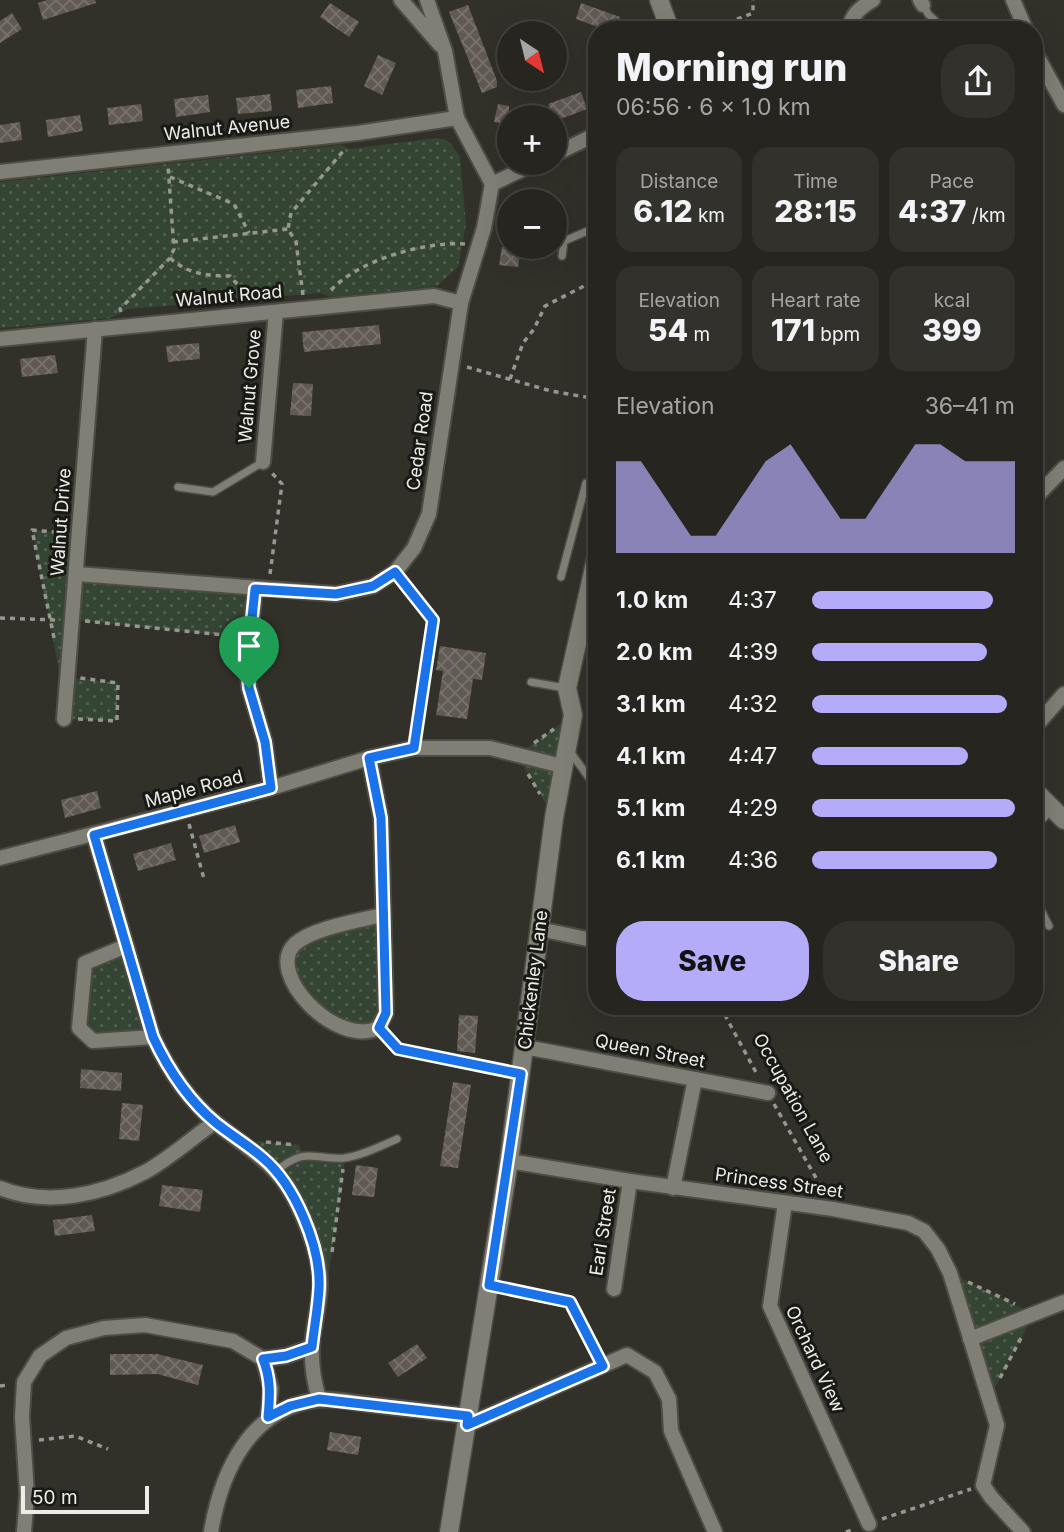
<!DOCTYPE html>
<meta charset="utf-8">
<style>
body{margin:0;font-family:Inter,sans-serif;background:#32312c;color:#f1f3f6;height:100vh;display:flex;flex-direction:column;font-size:26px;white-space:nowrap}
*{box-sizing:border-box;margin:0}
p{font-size:23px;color:#a4a5a4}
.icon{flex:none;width:38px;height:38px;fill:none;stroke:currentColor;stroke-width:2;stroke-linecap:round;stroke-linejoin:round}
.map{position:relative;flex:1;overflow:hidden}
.details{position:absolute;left:588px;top:21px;width:455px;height:994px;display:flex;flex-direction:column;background:#26251f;border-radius:28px;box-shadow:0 7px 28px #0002,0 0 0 2px #42423d}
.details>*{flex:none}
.needle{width:46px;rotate:145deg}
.tools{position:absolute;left:497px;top:21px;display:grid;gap:14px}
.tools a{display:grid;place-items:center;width:70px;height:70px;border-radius:50%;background:#26251f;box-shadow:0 7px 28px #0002,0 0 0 2px #42423d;font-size:35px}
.scale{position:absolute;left:21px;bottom:18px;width:128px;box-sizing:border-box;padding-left:7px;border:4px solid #edede8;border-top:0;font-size:19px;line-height:24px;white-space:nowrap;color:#edede8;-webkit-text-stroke:5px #191915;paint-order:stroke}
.pin{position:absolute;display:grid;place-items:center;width:60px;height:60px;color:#fff;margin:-72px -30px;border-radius:50% 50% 50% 0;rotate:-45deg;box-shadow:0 0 7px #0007}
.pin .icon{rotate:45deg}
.round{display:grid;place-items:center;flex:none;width:74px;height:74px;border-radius:28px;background:#32312c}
.headline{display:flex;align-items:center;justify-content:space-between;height:119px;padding:0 28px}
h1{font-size:38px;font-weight:800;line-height:52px}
.metrics{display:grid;grid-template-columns:repeat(3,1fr);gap:10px;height:119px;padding:7px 28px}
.metrics div{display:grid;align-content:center;border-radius:18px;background:#32312c;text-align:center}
.metrics b{font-size:30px;font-weight:800}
.metrics small{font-size:19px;font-weight:400}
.metrics p{font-size:19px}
.chart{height:196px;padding:14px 28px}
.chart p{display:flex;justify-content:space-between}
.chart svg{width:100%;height:126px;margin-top:7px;fill:#b4acf9;opacity:.7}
.primary-button{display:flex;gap:14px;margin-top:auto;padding:14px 28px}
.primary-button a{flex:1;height:80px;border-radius:28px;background:#b4acf9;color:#111;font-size:28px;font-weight:800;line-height:80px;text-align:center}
.primary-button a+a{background:#32312c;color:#f1f3f6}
ul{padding:0 28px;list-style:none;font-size:23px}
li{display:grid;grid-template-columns:112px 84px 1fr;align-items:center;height:52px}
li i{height:18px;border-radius:9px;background:#b4acf9}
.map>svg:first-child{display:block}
.grass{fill:url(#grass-dots)}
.building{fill:url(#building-cross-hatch)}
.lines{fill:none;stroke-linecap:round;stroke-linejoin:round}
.service-casing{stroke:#4d4c45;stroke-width:10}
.minor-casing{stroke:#4d4c45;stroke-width:18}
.tertiary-casing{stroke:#4d4c45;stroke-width:21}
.path{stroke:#979791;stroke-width:3.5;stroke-dasharray:5 5;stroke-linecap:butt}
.service{stroke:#807f76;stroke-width:7}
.minor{stroke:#807f76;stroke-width:14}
.tertiary{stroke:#807f76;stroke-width:18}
.route-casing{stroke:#fff;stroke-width:14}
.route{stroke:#1a73e8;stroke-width:9}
.labels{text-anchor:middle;stroke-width:6;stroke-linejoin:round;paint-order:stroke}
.street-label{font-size:18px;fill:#edede8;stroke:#191915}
</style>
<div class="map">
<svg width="1064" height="1532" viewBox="0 0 1064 1532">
<defs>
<pattern id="grass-dots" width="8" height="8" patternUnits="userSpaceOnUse" patternTransform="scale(1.75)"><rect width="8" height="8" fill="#354533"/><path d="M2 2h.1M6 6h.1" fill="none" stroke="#536051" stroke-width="1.8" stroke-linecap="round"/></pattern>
<pattern id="building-cross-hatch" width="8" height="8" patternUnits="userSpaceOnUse" patternTransform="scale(1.75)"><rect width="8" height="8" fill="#615a54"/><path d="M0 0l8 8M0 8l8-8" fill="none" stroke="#78726d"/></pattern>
</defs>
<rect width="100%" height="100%" fill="#323129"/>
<g class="grass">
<path d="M437,138L444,139L451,144L460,157L466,224L458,267L437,286L331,297L320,293L128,309L111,318L0,328V182L341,145L350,149Z"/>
<path d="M32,530L80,534L77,574L255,589L251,638L73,620L68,677L118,683L117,721L64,719L65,702Z"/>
<path d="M573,715L554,818L517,755Z"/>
<path d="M382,915L378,1028L334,1024L290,975L295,944Z"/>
<path d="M126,946L153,1037L93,1041L79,1028L85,963Z"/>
<path d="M257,1141L299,1145L303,1154L345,1158L329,1273L320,1286L301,1214L251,1149Z"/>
<path d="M950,1273L1034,1314L989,1399Z"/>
</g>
<g class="building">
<path d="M47,0H95L96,3L43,20L38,3Z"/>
<path d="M330,3L359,22L349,37L320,17Z"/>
<path d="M581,3L620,17L615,30H606L576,19Z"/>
<path d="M468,5L497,81V87L482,93L449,12Z"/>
<path d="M12,13L22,29L0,43V21Z"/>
<path d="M378,55L396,63L382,95L364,86Z"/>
<path d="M331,86L333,103L298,108L296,90Z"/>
<path d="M581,92L587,109L555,121L548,104Z"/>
<path d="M270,94L272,111L238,114L236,98Z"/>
<path d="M208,95L210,112L176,117L174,99Z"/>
<path d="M141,104L143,121L109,125L107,108Z"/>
<path d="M498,104L509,106V125L494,122Z"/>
<path d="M80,115L83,131L48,137L46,120Z"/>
<path d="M20,122L22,140L0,143V125Z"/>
<path d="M502,247H521L518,267L499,265Z"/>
<path d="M379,325L381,344L304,352L302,332Z"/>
<path d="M199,343L200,359L168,362L166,346Z"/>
<path d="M55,355L58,373L22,377L20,359Z"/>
<path d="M293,383L313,384L311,416L290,415Z"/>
<path d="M440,646L486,653L482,680L473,679L467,719L436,715L443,671L436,670Z"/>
<path d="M97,791L101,808L65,818L61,800Z"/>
<path d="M235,825L240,842L204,853L199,836Z"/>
<path d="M171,843L176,860L138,871L133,854Z"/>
<path d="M459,1015L478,1016L475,1053L457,1051Z"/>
<path d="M81,1069L122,1073L121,1091L80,1088Z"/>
<path d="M453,1082L471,1085L458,1168L440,1166Z"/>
<path d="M122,1103L143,1105L139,1141L119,1139Z"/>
<path d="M356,1165L378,1168L374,1197L352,1195Z"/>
<path d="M162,1185L203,1190L200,1212L159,1206Z"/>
<path d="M92,1215L95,1231L55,1236L53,1220Z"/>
<path d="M417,1344L427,1358L398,1377L388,1363Z"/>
<path d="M110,1354H157L203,1365L198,1385L157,1374L110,1375Z"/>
<path d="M330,1432L361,1437L358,1455L327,1450Z"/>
</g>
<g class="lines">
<g class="service-casing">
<g id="service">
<path d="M924,5L928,14L945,30"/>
<path d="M562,256L564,241L597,227"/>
<path d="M178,487L213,492L263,462"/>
<path d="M561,577L586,483L597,484"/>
<path d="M531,682L565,688"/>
<path d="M569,750L592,782L597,785"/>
<path d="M1034,828L1052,809"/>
<path d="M1034,896L1049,926"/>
<path d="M276,1171C307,1146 311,1160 344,1158C361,1156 381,1146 397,1139"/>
<path d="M490,1285L570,1302L603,1366"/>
</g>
</g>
<g class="minor-casing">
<g id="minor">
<path d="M401,0L440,45"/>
<path d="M920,0L923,5"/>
<path d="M1013,0L1026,30"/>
<path d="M850,30C849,16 861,7 873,0"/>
<path d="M1034,50L1064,105"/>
<path d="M555,154L597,134"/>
<path d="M0,172L358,133L457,118"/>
<path d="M492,184L536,163"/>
<path d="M0,339L434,296L461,303"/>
<path d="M263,462L276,312"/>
<path d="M1034,499L1064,468"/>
<path d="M77,574L336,594L373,586L395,572L414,548L429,514L461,303L484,228L492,184L457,118L445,51L427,0"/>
<path d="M255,589L247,667L249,688L265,742L271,788"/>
<path d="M64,719L95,329"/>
<path d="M1034,728L1064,694"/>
<path d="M369,758L381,818L386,1013L378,1028C336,1048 264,973 295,944C313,928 358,921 382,915"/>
<path d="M94,835L153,1037C168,1069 188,1100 216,1123C244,1146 275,1162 293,1196C307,1223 321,1257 320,1288C319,1308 313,1327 312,1346C311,1365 314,1382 319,1399"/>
<path d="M0,858L271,788L369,758L414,748H490L562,766"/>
<path d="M539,929L597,941"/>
<path d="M126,946L85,963L79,1028L93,1041L153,1037"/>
<path d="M525,1047L768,1093"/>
<path d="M509,1161L630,1181L833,1209L908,1223L924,1231L938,1249L950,1273L997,1425L983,1485L991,1497L1023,1532"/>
<path d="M0,1188C47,1207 101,1195 145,1172C169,1159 192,1138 215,1122"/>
<path d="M673,1188L695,1079"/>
<path d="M785,1203L770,1306L869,1524"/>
<path d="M614,1289L630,1181"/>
<path d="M970,1339L1064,1302"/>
<path d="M263,1359L271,1388L268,1417"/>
<path d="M467,1425L627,1355L655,1372L669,1399L671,1431L715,1532"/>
<path d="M24,1532L27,1494L22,1417L24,1382L40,1356L66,1338L104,1328L145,1325L233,1341L263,1359L286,1356L312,1347"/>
<path d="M211,1532C221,1472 250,1408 317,1400C332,1398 350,1402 366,1404C400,1408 434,1412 468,1416"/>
</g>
</g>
<g class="tertiary-casing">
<g id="tertiary">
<path d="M659,0L670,30"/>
<path d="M1034,790L1064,820"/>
<path d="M449,1532L509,1161L554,818L573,715L567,688L597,554"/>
</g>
</g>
<g class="path">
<path d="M709,30L753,13V0"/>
<path d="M170,177L234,204L249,233"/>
<path d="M173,242L288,229"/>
<path d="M170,258C188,274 207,276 230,276L238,285L241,301"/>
<path d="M331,290C359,260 425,241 466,244"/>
<path d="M303,295L296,242L288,229L291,213L344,150"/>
<path d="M121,312L120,309L170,258L174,249L168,166"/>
<path d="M467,367L551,391L597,399"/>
<path d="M510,379L523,343L534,329L545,306L590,283"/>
<path d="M270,574L282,484L271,472"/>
<path d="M405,584L433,620L416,734"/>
<path d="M0,618L57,620"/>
<path d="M85,621L234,636"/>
<path d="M54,638L32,530L65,533"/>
<path d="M78,719L117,721L118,683L80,678"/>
<path d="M534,743L554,729"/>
<path d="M528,774L540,794"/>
<path d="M590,795L597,805"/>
<path d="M189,824L204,879"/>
<path d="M720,1006L758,1076"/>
<path d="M387,1038L398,1049L505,1072"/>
<path d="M774,1104L824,1192"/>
<path d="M266,1142L296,1145"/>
<path d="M332,1252L343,1169"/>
<path d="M968,1282L1015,1304"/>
<path d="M1000,1378L1022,1336"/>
<path d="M0,1386L8,1385"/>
<path d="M39,1440L75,1436L108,1449"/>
<path d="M882,1519L971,1489"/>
<path d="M846,1532L855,1529"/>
</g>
<use href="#service" class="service"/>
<use href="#minor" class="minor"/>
<use href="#tertiary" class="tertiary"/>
</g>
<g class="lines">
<g class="route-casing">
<path id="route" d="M395,572L433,620L414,748L369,758L381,818L386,1013L379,1028L398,1049L521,1074L489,1285L570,1302L603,1366L467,1425L468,1416L319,1399L290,1406L268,1417C270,1396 271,1379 263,1359L286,1356L312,1347C314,1328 318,1308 319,1288C321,1247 295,1185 263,1158C248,1145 231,1135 216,1123C188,1100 168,1069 153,1037L94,835L271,788L265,742L249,688L247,667L255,589L336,594L373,586Z"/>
</g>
<use href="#route" class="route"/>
</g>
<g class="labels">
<g class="street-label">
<text transform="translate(227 128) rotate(-6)" y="6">Walnut Avenue</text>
<text transform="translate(229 296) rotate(-5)" y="6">Walnut Road</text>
<text transform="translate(250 386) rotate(-85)" y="6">Walnut Grove</text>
<text transform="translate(420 441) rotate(-82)" y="6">Cedar Road</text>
<text transform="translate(61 522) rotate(-86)" y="6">Walnut Drive</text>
<text transform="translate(194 789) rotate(-15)" y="6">Maple Road</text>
<text transform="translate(533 980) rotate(-83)" y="6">Chickenley Lane</text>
<text transform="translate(650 1051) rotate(11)" y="6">Queen Street</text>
<text transform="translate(793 1098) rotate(61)" y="6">Occupation Lane</text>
<text transform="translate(779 1183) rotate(8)" y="6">Princess Street</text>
<text transform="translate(603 1232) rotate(-81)" y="6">Earl Street</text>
<text transform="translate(815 1359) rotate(65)" y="6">Orchard View</text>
</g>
</g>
</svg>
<div class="tools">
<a><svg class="needle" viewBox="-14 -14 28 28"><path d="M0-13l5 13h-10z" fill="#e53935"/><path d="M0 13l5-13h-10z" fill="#a4a5a4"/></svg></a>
<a>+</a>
<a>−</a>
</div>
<div class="scale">50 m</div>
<div class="pin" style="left:249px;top:688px;background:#1e9e55"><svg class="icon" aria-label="arrive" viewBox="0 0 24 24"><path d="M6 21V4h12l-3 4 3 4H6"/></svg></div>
<section class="details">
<div class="headline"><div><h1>Morning run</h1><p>06:56 · 6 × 1.0 km</p></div><a class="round"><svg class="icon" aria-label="share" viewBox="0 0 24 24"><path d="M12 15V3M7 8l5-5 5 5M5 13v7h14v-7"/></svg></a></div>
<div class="metrics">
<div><p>Distance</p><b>6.12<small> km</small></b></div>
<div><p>Time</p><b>28:15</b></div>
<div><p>Pace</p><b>4:37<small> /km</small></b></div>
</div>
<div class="metrics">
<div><p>Elevation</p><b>54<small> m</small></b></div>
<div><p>Heart rate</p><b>171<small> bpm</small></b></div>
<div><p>kcal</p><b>399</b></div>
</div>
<div class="chart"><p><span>Elevation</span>36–41 m</p>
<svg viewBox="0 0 160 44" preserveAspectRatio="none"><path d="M0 44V12L10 12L20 25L30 38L40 38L50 25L60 12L70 6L80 19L90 32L100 32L110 19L120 6L130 6L140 12L150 12L160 12V44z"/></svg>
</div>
<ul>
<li><b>1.0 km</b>4:37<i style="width:89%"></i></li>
<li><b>2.0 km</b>4:39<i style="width:86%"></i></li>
<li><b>3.1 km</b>4:32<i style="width:96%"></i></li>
<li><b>4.1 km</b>4:47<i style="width:77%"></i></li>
<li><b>5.1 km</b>4:29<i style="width:100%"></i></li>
<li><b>6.1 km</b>4:36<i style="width:91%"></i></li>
</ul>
<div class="primary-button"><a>Save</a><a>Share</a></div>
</section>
</div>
